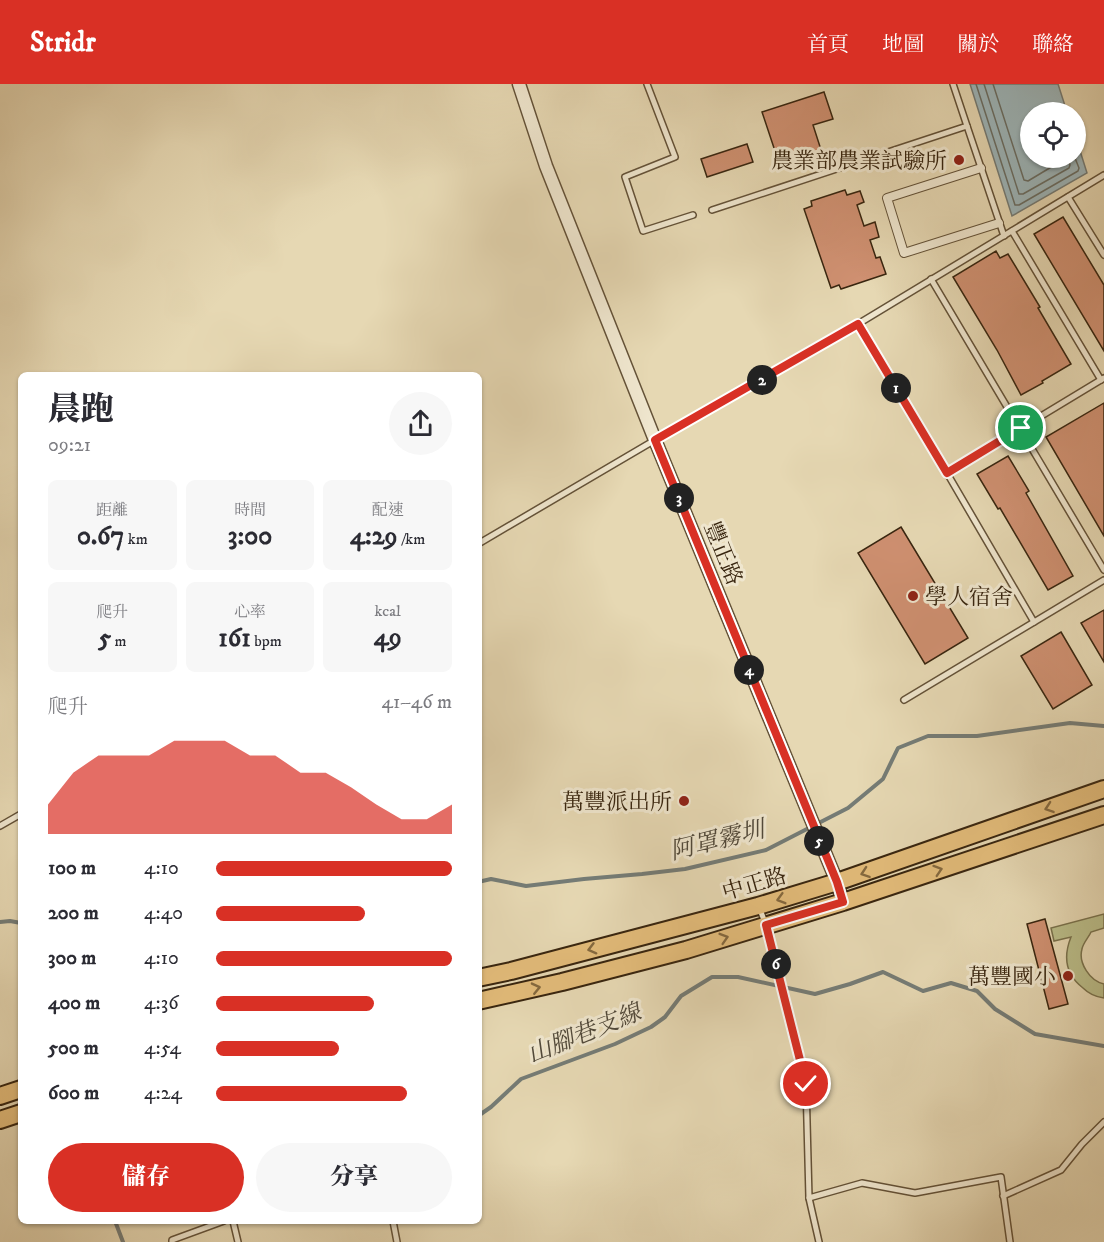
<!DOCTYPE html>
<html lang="zh-TW">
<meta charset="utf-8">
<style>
body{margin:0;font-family:"IM FELL DW Pica","Noto Serif TC",serif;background:#f7f7f7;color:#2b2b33;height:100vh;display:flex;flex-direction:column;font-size:22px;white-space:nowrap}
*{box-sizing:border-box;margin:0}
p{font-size:20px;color:#7c7c81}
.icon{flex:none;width:33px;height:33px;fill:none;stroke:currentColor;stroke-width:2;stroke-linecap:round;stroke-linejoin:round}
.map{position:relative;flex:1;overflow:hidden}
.details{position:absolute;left:18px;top:288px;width:464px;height:852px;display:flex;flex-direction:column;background:#fff;border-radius:9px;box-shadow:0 2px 4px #0004}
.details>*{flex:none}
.buttons{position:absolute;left:1020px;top:18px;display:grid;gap:12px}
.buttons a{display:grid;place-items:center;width:66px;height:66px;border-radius:50%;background:#fff;box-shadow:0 2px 4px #0004;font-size:30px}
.pin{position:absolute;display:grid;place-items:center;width:51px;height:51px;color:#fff;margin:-26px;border:3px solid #fff;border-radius:50%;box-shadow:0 2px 6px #0007}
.km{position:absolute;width:30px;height:30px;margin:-15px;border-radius:50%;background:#222;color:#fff;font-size:16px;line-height:30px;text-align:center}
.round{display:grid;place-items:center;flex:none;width:63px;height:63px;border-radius:32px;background:#f7f7f7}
.head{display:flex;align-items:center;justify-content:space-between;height:102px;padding:0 30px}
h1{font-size:33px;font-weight:800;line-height:45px}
.figures{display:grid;grid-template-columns:repeat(3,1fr);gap:9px;height:102px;padding:6px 30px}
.figures div{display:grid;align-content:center;border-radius:9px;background:#f7f7f7;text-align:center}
.figures b{font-size:26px;font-weight:800}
.figures small{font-size:16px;font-weight:400}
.figures p{font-size:16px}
.chart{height:168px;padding:12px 30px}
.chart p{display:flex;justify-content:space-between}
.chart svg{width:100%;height:108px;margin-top:6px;fill:#d93025;opacity:.7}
.cta{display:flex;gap:12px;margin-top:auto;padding:12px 30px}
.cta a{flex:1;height:69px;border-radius:36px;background:#d93025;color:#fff;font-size:24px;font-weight:800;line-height:69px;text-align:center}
.cta a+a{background:#f7f7f7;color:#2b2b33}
ul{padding:0 30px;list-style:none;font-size:20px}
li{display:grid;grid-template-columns:96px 72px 1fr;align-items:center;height:45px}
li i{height:15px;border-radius:8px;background:#d93025}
header{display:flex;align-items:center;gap:36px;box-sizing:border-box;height:84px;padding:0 30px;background:#d93025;color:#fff}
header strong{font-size:28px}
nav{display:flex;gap:33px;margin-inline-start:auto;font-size:21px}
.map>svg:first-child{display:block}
.green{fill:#babd89;stroke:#79714c;stroke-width:1.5}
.water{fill:#9db6ba;stroke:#757c76;stroke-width:1.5}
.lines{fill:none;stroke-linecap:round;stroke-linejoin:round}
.shore{stroke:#6a6e64;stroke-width:1.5}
.stream{stroke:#757c76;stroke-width:4}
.building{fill:#cf9071;stroke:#38250f;stroke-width:1.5}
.service-casing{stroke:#645238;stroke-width:8}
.pedestrian-casing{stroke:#645238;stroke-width:10}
.tertiary-casing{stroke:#645238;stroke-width:15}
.primary-casing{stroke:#38250f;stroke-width:20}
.service{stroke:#efe6ce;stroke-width:5}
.pedestrian{stroke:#efe6ce;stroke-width:8}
.tertiary{stroke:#efe6ce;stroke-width:12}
.primary{stroke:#e3bc7a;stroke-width:16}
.oneway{stroke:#85693f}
.route-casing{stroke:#fff;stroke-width:12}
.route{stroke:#d93025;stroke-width:8}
.poi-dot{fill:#8f2418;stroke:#efe6ce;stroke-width:2}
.labels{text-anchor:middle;stroke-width:6;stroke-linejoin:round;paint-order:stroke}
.poi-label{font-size:22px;fill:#38250f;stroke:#efe6ce;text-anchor:end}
.street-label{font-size:22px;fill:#38250f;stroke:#efe6ce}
.water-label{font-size:24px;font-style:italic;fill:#51493a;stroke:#efe6ce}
</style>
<header>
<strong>Stridr</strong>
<nav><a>首頁</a><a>地圖</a><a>關於</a><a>聯絡</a></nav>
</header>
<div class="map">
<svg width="1104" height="1158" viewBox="0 0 1104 1158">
<rect width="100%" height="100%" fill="#e6d8b3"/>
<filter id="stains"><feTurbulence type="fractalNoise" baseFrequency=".00333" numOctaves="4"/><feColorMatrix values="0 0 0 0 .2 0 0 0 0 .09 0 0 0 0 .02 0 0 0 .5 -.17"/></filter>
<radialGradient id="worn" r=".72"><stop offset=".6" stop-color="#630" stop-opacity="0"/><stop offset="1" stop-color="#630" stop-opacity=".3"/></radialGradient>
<path class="green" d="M1104,830V844L1091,848C1089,853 1083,859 1082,865C1078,879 1090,897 1104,900V914C1096,913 1089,910 1083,904C1066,891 1063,873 1071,853L1054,857L1051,844Z"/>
<path class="water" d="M970,0H1058L1067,28H1030V74H1076V54L1087,89L1012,132Z"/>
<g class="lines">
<g class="shore">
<path d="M976,0L1015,121H1019L1078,87L1079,84L1075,74"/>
<path d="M984,0L1019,110H1023L1069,84L1070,81L1068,74"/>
<path d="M993,0L1024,96L1028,97L1058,79L1059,77L1058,74"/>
</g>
<g class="stream">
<path d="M478,798L491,795L526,802L584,795L642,790L685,785L766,766L848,724L883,695L898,664L928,652H977L1070,639L1104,642"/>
<path d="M0,838L10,837L21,839"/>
<path d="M478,1032L491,1023L521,995L615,960L651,943L665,933L681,912L712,893H738L815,910L850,900L883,888L923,907L951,899L977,907L995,925L1035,950L1104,962"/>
<path d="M115,1137L123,1158"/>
</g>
</g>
<g class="building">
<path d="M824,8L833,35L813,41L823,72L781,85L762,28Z"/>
<path d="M747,60L753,78L707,93L701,75Z"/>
<path d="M845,106L847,111L860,107L864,118L857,121L864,142L875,138L879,153L870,156L876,174L880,173L886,190L841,205L839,201L831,204L804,125L812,122L811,117Z"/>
<path d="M1063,133L1104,201V267L1034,150Z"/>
<path d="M996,167L1000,174L1008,170L1040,223L1038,224L1071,280L1042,297L1043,299L1021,311L997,266L953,193Z"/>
<path d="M1104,319V452L1046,353Z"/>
<path d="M1008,372L1029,407L1026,409L1073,492L1048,506L1000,424L998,425L977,390Z"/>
<path d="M901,443L968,554L925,580L858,469Z"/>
<path d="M1104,526V578L1081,539Z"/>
<path d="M1061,548L1092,601L1053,625L1021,572Z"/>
<path d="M1045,835L1068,920L1049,925L1027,840Z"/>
</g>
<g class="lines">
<g class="service-casing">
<g id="service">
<path d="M647,0L675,73L625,93L643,147L693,131"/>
<path d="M967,42L1004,152"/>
<path d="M1068,113L1104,171"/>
<path d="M712,126L967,42L953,0"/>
<path d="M1012,147L1101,296"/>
<path d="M931,195L1104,486"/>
<path d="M858,240L947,389L1034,538"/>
<path d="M947,389L1104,294"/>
<path d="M478,460L655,356L858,240L1104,91"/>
<path d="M904,616L1104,496"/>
<path d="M0,742L21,730"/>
<path d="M759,823L766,841L806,1000L809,1114L862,1099L915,1109L1001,1093L1010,1158"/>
<path d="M1003,1112L1061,1086L1082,1060L1104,1038"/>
<path d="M809,1114L819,1158"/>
<path d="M233,1137L238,1158"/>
<path d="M393,1137L397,1158"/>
<path d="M172,1158V1156L224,1137"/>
</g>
</g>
<g class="pedestrian-casing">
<path id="pedestrian" d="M981,84L887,114L904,169L999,139"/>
</g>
<g class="tertiary-casing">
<path id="tertiary" d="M519,0L546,82L655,356L837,798L843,818"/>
</g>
<g class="primary-casing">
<g id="primary">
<path d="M478,894L511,887L758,822L837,798L1104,705"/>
<path d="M478,917L562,898L686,866L843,818L1104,731"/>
<path d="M0,1012L21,1005"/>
<path d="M0,1036L21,1029"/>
</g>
</g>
<use href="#service" class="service"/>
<use href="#pedestrian" class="pedestrian"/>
<use href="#tertiary" class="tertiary"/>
<use href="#primary" class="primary"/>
</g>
<defs><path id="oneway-chevron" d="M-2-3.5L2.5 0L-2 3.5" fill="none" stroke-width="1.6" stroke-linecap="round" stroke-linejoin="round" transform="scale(1.5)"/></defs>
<g class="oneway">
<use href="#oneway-chevron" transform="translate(1049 724) rotate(161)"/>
<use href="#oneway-chevron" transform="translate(938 786) rotate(-18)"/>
<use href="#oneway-chevron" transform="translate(865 789) rotate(161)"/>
<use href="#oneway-chevron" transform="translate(781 815) rotate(164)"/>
<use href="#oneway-chevron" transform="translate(724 854) rotate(-17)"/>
<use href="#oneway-chevron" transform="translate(592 865) rotate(165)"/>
<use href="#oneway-chevron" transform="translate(536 904) rotate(-13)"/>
</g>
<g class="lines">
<g class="route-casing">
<path id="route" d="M806,1000L766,841L843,818L837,798L655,356L858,240L947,389L1021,344"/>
</g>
<use href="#route" class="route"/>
</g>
<g class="poi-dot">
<circle cx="959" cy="76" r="6"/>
<circle cx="913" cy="512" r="6"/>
<circle cx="684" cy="717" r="6"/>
<circle cx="1068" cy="892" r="6"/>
</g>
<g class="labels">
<g class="poi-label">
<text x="947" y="84">農業部農業試驗所</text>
<text x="925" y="520" text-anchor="start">學人宿舍</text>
<text x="672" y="725">萬豐派出所</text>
<text x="1056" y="900">萬豐國小</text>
</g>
<g class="street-label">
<text transform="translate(724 469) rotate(68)" y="8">豐正路</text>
<text transform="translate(754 799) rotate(-16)" y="8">中正路</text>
</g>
<g class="water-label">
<text transform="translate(717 756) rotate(-14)" y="8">阿罩霧圳</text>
<text transform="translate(584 949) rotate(-22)" y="8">山腳巷支線</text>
</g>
</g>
<rect width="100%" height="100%" filter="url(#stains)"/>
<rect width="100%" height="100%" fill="url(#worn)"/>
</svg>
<div class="buttons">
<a><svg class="icon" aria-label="locate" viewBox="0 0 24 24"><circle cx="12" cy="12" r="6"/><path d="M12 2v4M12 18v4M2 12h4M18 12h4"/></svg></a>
</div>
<div class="pin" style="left:1021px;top:344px;background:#1e9e55"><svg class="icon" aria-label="arrive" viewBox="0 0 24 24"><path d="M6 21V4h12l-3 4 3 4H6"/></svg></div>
<div class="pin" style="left:806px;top:1000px;background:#d93025"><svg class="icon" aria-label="check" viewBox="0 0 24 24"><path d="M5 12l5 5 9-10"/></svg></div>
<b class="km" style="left:896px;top:304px">1</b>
<b class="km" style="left:762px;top:296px">2</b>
<b class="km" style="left:679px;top:414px">3</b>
<b class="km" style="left:749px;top:586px">4</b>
<b class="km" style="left:819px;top:757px">5</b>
<b class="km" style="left:776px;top:880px">6</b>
<section class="details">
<div class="head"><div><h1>晨跑</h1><p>09:21</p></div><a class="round"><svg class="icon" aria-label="share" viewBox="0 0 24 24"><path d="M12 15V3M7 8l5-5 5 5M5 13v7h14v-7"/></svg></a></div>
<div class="figures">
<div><p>距離</p><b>0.67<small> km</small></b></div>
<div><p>時間</p><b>3:00</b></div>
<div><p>配速</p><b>4:29<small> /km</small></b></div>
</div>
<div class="figures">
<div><p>爬升</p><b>5<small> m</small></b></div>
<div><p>心率</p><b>161<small> bpm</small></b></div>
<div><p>kcal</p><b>49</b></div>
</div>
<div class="chart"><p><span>爬升</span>41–46 m</p>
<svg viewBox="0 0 160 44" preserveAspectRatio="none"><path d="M0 44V32L10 19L20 12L30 12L40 12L50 6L60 6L70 6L80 12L90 12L100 19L110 19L120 25L130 32L140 38L150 38L160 32V44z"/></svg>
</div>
<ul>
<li><b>100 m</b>4:10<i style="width:100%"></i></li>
<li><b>200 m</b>4:40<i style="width:63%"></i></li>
<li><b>300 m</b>4:10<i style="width:100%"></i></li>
<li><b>400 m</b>4:36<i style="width:67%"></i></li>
<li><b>500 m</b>4:54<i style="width:52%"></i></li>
<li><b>600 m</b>4:24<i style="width:81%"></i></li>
</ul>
<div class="cta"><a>儲存</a><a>分享</a></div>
</section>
</div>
